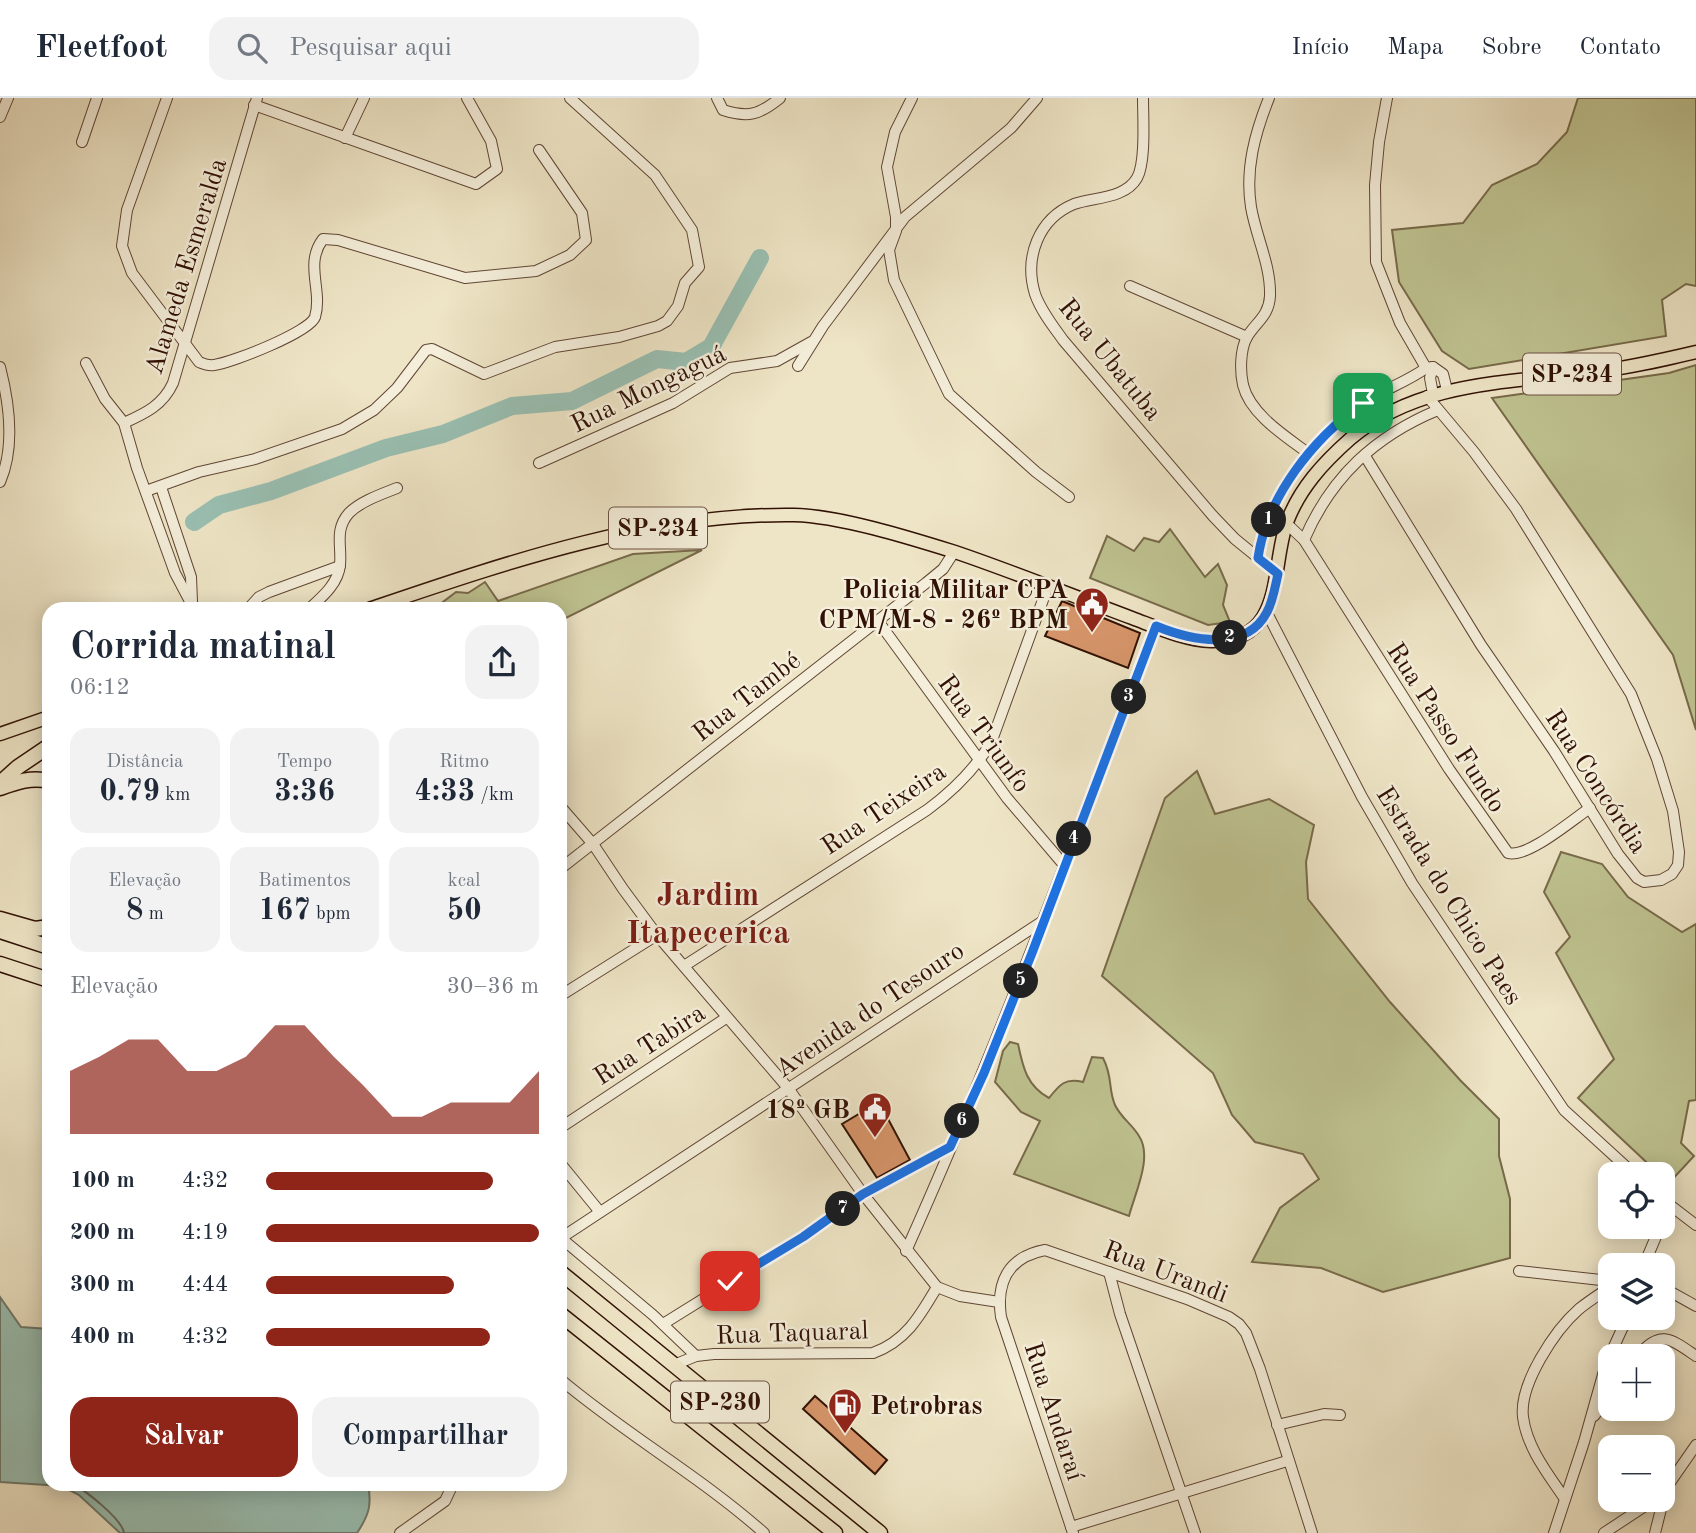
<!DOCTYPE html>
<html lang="pt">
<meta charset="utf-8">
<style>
body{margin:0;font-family:"Old Standard TT",serif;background:#f2f2f3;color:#1f2937;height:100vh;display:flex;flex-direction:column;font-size:26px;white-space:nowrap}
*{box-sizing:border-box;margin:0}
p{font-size:23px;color:#747a83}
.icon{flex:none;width:38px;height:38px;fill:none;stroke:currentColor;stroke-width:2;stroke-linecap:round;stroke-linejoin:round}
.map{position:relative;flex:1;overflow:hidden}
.side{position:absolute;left:42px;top:504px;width:525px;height:889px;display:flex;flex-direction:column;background:#fff;border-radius:21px;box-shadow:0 4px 18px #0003}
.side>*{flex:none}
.fabs{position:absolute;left:1598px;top:1064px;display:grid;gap:14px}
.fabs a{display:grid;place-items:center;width:77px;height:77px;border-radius:14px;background:#fff;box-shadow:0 4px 18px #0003;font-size:35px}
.pin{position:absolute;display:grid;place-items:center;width:60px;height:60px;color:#fff;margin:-30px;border-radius:14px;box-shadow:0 4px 10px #0006}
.km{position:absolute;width:35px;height:35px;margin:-18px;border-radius:50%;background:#222;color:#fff;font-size:19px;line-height:35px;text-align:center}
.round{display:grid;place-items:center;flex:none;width:74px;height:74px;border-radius:21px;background:#f2f2f3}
.overview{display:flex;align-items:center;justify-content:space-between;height:119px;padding:0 28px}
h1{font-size:38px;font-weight:600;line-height:52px}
.stats{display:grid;grid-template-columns:repeat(3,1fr);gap:10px;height:119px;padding:7px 28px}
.stats div{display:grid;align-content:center;border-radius:18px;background:#f2f2f3;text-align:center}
.stats b{font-size:30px;font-weight:600}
.stats small{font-size:19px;font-weight:400}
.stats p{font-size:19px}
.chart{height:196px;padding:14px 28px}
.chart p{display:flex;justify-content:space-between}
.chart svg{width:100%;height:126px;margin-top:7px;fill:#8f2418;opacity:.7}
.button{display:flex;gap:14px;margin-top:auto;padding:14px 28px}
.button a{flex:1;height:80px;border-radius:21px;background:#8f2418;color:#fff;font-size:28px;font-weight:600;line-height:80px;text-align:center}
.button a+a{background:#f2f2f3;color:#1f2937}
ul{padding:0 28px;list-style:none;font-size:23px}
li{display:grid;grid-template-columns:112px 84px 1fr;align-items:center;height:52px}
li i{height:18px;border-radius:9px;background:#8f2418}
header{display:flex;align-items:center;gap:42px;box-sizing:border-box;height:98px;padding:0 35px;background:#fff;border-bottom:2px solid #e0e1e3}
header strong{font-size:33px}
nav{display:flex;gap:38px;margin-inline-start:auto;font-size:24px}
.search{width:490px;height:63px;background:#f2f2f3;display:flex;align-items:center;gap:18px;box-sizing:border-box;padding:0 24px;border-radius:21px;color:#747a83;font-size:26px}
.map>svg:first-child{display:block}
.green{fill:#bfc391;stroke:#786a4a;stroke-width:2}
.water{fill:#99bfb2;stroke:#6f796c;stroke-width:2}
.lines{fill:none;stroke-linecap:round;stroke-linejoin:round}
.shore{stroke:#65685b;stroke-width:2}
.river{stroke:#99bfb2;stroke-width:18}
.building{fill:#d7956a;stroke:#311104;stroke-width:2}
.minor-casing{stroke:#604634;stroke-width:12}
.major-casing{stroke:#311104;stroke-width:15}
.highway-casing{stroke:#311104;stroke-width:17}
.minor{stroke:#f4eeda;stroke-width:10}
.major{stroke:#eee5c6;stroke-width:12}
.highway{stroke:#eee5c6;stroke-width:14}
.route-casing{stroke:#fff;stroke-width:14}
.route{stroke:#1a73e8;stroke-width:9}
.labels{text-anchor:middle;stroke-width:5;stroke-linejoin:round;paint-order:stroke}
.shield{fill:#f4eeda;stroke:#6c5344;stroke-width:2}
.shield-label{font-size:24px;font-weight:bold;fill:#311104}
.street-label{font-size:26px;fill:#311104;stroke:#f4eeda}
.poi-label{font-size:26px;font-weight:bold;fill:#311104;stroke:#f4eeda;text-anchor:end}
.district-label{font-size:33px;font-weight:bold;fill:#7a1f14;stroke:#f4eeda}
</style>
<header>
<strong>Fleetfoot</strong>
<div class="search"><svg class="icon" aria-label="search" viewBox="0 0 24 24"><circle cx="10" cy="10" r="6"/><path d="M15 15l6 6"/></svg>Pesquisar aqui</div>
<nav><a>Início</a><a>Mapa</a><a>Sobre</a><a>Contato</a></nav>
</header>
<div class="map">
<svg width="1696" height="1435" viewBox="0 0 1696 1435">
<rect width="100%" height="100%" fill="#eee5c6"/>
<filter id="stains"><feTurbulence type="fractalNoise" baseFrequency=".00286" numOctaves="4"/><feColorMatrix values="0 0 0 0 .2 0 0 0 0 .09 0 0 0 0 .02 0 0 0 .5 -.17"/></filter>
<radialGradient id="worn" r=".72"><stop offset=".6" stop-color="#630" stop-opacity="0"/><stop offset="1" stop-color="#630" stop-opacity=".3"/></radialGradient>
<g class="green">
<path d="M1578,0H1696V188L1686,186L1662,202L1666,238L1469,271L1442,253L1399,184L1392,132L1463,125L1492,87L1537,66L1567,34Z"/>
<path d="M1696,267V632L1673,557L1492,300L1669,275Z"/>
<path d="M1170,431L1205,479L1218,466L1227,487L1223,507L1230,524L1208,527L1090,480L1107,438L1134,453L1144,440L1159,444Z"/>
<path d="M702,452L560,523V511H439V507L456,494L468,495L485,484L498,503L633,456Z"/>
<path d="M1197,673L1215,716L1269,701L1314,727L1306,764L1308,801L1390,904L1460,982L1499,1021V1058L1510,1101V1160L1383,1194L1321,1170L1252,1164L1280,1110L1319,1081L1303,1056L1255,1044L1232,1017L1213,975L1102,878L1165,700Z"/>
<path d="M1561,754L1602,766L1628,799L1682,834L1696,826V1002L1689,1003L1681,1045L1694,1058L1669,1085L1662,1076H1659L1578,1000L1614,961L1556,855L1570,839L1544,794Z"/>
<path d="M1010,944L1018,946C1023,970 1027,988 1049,1000C1060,986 1065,980 1083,984L1092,959L1103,960C1113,979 1108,991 1115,1007C1121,1020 1132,1026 1139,1038C1153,1059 1135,1095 1129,1118L1014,1076L1040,1023L1021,1014L995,984L1003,953Z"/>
</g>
<path class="water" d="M0,1199L21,1229L49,1231V1386H368C372,1407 369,1417 357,1435H120L79,1397L62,1388L0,1384Z"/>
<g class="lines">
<path class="shore" d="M73,1386C86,1393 122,1421 124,1435"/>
<path class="river" d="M194,424L219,407L271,393L386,350L443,336L512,308L572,303L657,261L686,264L711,249L760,160"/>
</g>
<g class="building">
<path d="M1062,503L1140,535L1128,570L1045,538Z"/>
<path d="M879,1004L910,1062L877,1080L842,1026Z"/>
<path d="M815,1298L887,1362L875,1376L803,1311Z"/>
</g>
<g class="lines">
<g class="minor-casing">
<g id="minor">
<path d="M167,0L127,112L122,148L132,175L199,264C204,266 208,268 214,267C231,265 310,234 315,219C323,192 304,166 323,141L338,142L465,180L536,173L570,157L586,142L582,115L539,52"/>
<path d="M717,0L723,12C748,20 759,17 780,0"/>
<path d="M912,0L895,34L887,69L896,119V133L889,152L894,182L949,296L1036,374L1069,399"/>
<path d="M1143,0C1143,20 1146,64 1137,80C1125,101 1094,99 1074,106C1038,121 1024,160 1035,196C1041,213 1053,228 1063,242L1213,418L1235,441L1278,476"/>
<path d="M1269,0C1255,35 1245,71 1251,109C1256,139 1271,167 1270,198C1269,218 1256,224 1247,239C1240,252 1240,273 1243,287C1250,316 1285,338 1308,355"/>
<path d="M1387,0L1379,44L1375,87L1376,164L1400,225L1426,270L1433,269L1443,276L1447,292"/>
<path d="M254,7L476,86L497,71L491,43L467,0"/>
<path d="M0,19L8,0"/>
<path d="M345,40L364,0"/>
<path d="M82,44L97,0"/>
<path d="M1130,188L1247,239"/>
<path d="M86,265L105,301L124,325L137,370L175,475L194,511"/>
<path d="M798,268L823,228L905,119L1011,30L1037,0"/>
<path d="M0,269C9,304 15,350 0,384"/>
<path d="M1433,296L1430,280L1433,269"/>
<path d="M124,325C146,315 163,307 173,285L257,0"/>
<path d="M1365,358L1481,547L1554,653L1618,756L1637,780L1644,784L1661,782L1672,776L1678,767L1679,754L1673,713L1657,661L1631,596L1516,411L1474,354L1427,298"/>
<path d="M539,365L673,305L730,270L777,263L811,244"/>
<path d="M161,389L191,479L192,504"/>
<path d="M146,393L199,374L255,361L342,331L374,312L397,290L426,252L432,251L484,276L555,249L619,239L658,228L667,223L678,208L685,185L699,169L692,132L655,77L570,0"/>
<path d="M1287,426L1304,442L1449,671L1508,755C1528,760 1572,722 1590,710"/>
<path d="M1304,442C1331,379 1375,338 1438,312"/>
<path d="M1258,460C1267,398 1314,338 1365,304C1384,291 1407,284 1426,270"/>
<path d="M248,511L259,499L269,494L340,468"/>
<path d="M309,511C322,499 338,486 340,467C342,448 334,432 349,415C361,403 382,396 397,390"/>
<path d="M1267,515L1362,699L1412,785L1564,1012L1634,1076"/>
<path d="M878,523L1007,700L1064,767"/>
<path d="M560,708L593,746L623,791L657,837L788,990L863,1096L937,1189L960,1198L999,1204"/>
<path d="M560,771L926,485L943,471L954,454"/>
<path d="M684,868L927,712C953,693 974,672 991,645L1048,488"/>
<path d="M560,898L657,837"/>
<path d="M560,1030L726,920"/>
<path d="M560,1065L600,1114"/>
<path d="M1662,1101L1696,1127"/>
<path d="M1662,1122L1668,1106"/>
<path d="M906,1153C998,948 1075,738 1156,529"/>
<path d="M1644,1167L1660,1129"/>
<path d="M1519,1173L1610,1183"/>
<path d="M1109,1174L1120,1216L1195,1435"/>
<path d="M1662,1189L1696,1208"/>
<path d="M663,1226L803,1139L863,1096L950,1049"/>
<path d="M696,1258L653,1217L561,1140L1043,823"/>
<path d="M1638,1258C1660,1231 1671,1241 1696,1258"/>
<path d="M674,1267L696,1258L714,1256L873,1255C906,1243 920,1218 937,1189"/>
<path d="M560,1281C625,1336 700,1378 764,1435"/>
<path d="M1594,1318L1610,1297"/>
<path d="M1277,1327L1324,1316L1340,1317"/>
<path d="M1662,1396L1696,1347"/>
<path d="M1565,1401C1548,1376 1527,1350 1523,1319C1519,1286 1555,1232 1579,1211C1589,1203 1600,1196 1610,1189"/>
<path d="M1071,1429L1287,1363"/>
<path d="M400,1435L445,1403L453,1386"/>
<path d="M1073,1435L1001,1219C996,1184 1008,1159 1045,1152L1187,1201L1229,1219L1239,1226L1246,1235L1260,1271L1312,1435"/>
<path d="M1554,1435L1584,1344L1606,1266L1627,1220"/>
<path d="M1604,1435L1654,1402"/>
<path d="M1655,1435L1665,1395"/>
</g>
</g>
<g class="major-casing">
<g id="major">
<path d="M369,511C505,465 648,415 794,417C840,418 910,440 955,454C1014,474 1073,498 1132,520C1156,529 1184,542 1211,543C1286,544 1270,471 1287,424C1300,390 1323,365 1350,341C1418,283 1508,285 1593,274C1628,270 1662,262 1696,254"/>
<path d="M0,636L49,619"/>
</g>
</g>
<g class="highway-casing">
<g id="highway">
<path d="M0,685L18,669L49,648"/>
<path d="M0,690C17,684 31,679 49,683"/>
<path d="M0,821L35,831L49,829"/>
<path d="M0,833L49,849"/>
<path d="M0,866L49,882"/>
<path d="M560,1174L880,1435"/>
<path d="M560,1216L835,1435"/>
</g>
</g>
<use href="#minor" class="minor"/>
<use href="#major" class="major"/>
<use href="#highway" class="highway"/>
</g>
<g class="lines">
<g class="route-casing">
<path id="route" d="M730,1183L803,1139L863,1096L950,1049L984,975L1032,855L1156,528C1190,542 1246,555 1267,514C1273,503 1275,489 1278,476L1258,460C1267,398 1313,341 1363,305"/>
</g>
<use href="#route" class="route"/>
</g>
<defs>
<g id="civic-pin" transform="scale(1.75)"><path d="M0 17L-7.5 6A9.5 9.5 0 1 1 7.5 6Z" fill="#8f2418" stroke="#f4eeda"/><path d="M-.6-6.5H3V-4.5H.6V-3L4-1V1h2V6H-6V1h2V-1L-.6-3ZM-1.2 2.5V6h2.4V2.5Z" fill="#fff"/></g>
<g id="fuel-pin" transform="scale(1.75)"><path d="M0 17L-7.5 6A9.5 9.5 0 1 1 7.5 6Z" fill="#8f2418" stroke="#f4eeda"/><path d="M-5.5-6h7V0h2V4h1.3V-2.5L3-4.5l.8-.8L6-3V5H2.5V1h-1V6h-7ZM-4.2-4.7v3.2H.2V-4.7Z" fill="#fff"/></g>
</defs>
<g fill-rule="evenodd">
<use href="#civic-pin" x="1092" y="506"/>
<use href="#civic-pin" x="875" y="1011"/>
<use href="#fuel-pin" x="845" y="1307"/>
</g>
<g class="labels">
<g class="shield">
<rect x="1523" y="255.5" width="98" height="41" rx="5"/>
<rect x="609" y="409.5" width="98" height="41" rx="5"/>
<rect x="671" y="1283.5" width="98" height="41" rx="5"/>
</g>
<g class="shield-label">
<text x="1572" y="284">SP-234</text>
<text x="658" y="438">SP-234</text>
<text x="720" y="1312">SP-230</text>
</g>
<g class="street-label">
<text transform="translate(185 168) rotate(-73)" y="9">Alameda Esmeralda</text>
<text transform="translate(1111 261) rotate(51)" y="9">Rua Ubatuba</text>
<text transform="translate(648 290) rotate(-26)" y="9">Rua Mongaguá</text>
<text transform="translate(746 598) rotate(-38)" y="9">Rua També</text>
<text transform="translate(1447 629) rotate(57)" y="9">Rua Passo Fundo</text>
<text transform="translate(985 635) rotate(54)" y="9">Rua Triunfo</text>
<text transform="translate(1597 683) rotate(57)" y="9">Rua Concórdia</text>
<text transform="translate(883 710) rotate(-34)" y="9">Rua Teixeira</text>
<text transform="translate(1450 797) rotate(58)" y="9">Estrada do Chico Paes</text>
<text transform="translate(869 911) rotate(-34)" y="9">Avenida do Tesouro</text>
<text transform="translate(649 946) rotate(-33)" y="9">Rua Tabira</text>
<text transform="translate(1166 1173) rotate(21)" y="9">Rua Urandi</text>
<text transform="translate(792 1234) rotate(-2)" y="9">Rua Taquaral</text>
<text transform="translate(1055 1313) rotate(72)" y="9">Rua Andaraí</text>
</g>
<g class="poi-label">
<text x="1068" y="500">Policia Militar CPA<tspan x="1068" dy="30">CPM/M-8 - 26º BPM</tspan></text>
<text x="850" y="1020">18º GB</text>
<text x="870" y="1316" text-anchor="start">Petrobras</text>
</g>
<g class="district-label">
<text x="708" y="807">Jardim<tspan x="708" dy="38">Itapecerica</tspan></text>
</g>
</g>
<rect width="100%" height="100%" filter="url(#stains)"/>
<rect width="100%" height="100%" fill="url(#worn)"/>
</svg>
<div class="fabs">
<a><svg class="icon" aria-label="locate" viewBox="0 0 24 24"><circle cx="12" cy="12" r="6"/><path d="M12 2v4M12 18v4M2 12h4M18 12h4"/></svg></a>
<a><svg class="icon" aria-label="layers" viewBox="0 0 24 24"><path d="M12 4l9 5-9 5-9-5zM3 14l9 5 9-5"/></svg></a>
<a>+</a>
<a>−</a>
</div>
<div class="pin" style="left:1363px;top:305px;background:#1e9e55"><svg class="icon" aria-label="arrive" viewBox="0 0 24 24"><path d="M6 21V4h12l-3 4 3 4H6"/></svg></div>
<div class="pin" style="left:730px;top:1183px;background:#d93025"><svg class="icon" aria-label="check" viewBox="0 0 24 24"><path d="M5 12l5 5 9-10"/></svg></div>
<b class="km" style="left:1269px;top:422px">1</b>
<b class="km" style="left:1230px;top:540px">2</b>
<b class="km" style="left:1129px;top:599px">3</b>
<b class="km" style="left:1074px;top:741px">4</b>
<b class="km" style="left:1021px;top:883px">5</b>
<b class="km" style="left:962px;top:1023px">6</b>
<b class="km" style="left:843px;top:1111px">7</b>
<section class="side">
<div class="overview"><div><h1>Corrida matinal</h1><p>06:12</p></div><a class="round"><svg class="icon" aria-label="share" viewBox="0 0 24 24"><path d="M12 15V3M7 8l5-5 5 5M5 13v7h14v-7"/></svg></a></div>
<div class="stats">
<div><p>Distância</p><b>0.79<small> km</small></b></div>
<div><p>Tempo</p><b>3:36</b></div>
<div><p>Ritmo</p><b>4:33<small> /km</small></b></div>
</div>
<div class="stats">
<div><p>Elevação</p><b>8<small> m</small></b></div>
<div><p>Batimentos</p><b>167<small> bpm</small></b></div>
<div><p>kcal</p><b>50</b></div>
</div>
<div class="chart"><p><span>Elevação</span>30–36 m</p>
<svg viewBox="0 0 160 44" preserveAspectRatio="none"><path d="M0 44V22L10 17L20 11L30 11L40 22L50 22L60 17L70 6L80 6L90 17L100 27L110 38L120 38L130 33L140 33L150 33L160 22V44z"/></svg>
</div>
<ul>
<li><b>100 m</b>4:32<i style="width:83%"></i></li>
<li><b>200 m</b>4:19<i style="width:100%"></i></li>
<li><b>300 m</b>4:44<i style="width:69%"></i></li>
<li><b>400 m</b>4:32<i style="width:82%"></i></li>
</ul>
<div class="button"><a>Salvar</a><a>Compartilhar</a></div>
</section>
</div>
